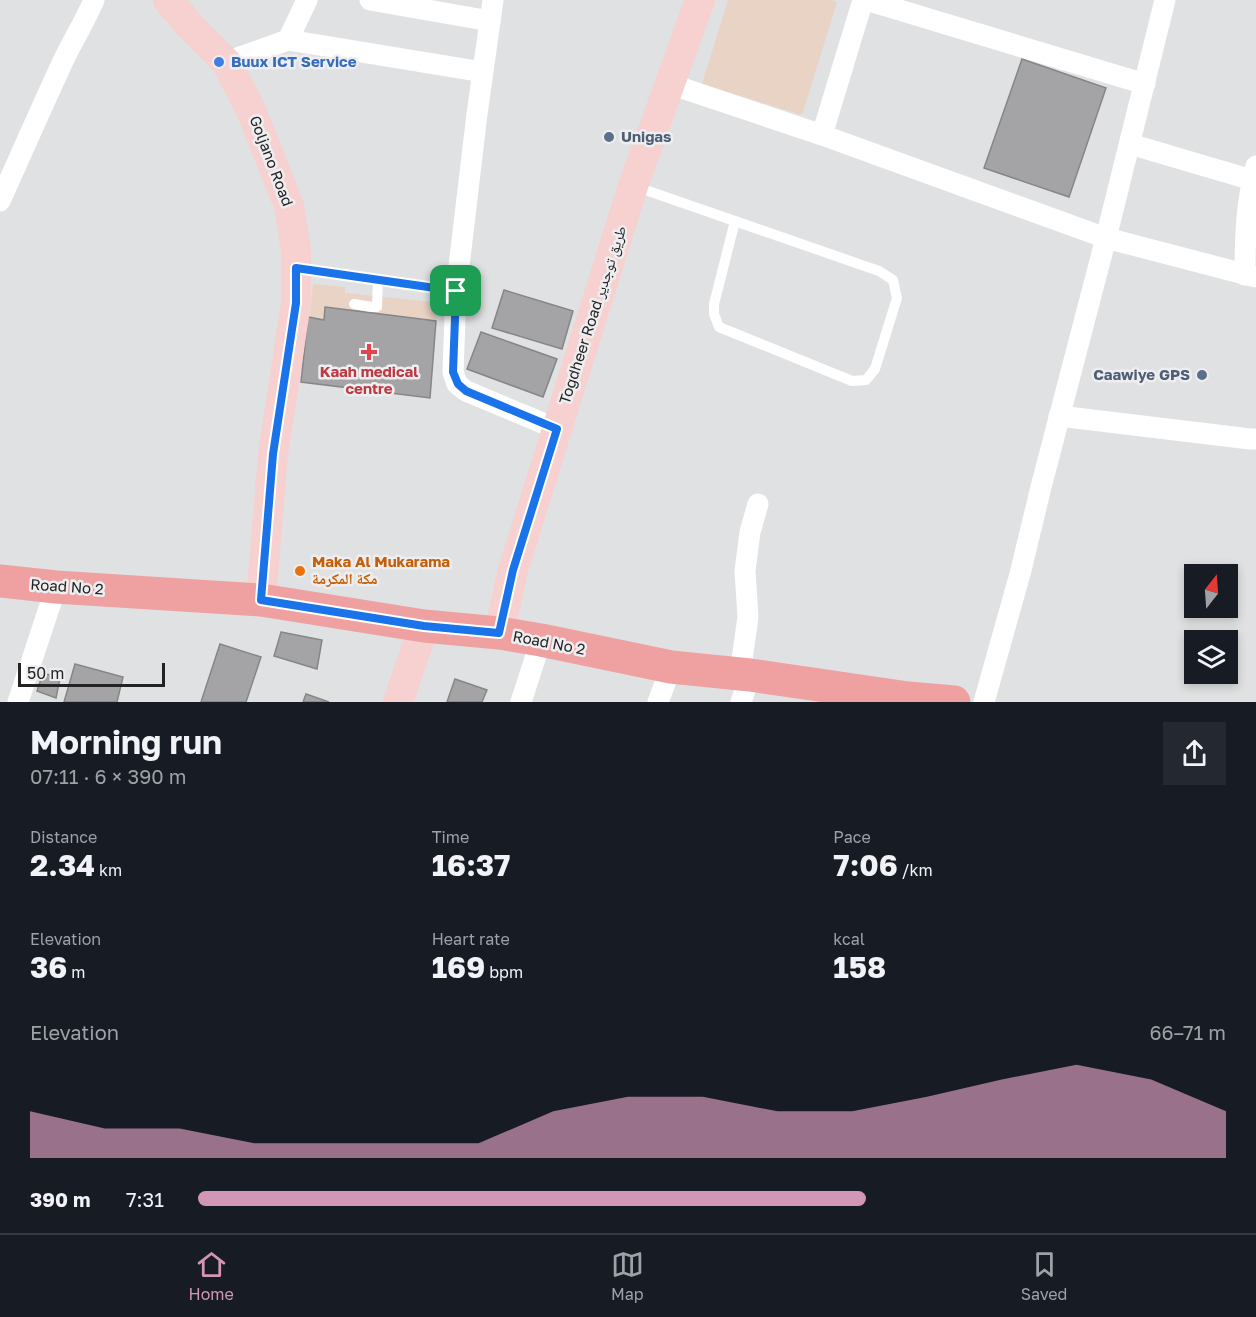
<!DOCTYPE html>
<meta charset="utf-8">
<style>
body{margin:0;font-family:"Golos Text","Noto Naskh Arabic",sans-serif;background:#242831;color:#f1f3f6;height:100vh;display:flex;flex-direction:column;font-size:22px;white-space:nowrap}
*{box-sizing:border-box;margin:0}
p{font-size:20px;color:#9ea1a6}
.icon{flex:none;width:33px;height:33px;fill:none;stroke:currentColor;stroke-width:2;stroke-linecap:round;stroke-linejoin:round}
.map{position:relative;height:702px;overflow:hidden}
.sheet{display:flex;flex-direction:column;background:#171b24;flex:1}
.sheet>*{flex:none}
.needle{width:39px;rotate:17deg}
.controls{position:absolute;left:1184px;top:564px;display:grid;gap:12px}
.controls a{display:grid;place-items:center;width:54px;height:54px;border-radius:0px;background:#171b24;box-shadow:0 3px 9px #0003;font-size:30px}
.scale{position:absolute;left:18px;bottom:15px;width:147px;box-sizing:border-box;padding-left:6px;border:3px solid #232324;border-top:0;font-size:16px;line-height:21px;white-space:nowrap;color:#232324;-webkit-text-stroke:4px #eeeef0;paint-order:stroke}
.pin{position:absolute;display:grid;place-items:center;width:51px;height:51px;color:#fff;margin:-26px;border-radius:12px;box-shadow:0 3px 9px #0006}
.round{display:grid;place-items:center;flex:none;width:63px;height:63px;border-radius:0px;background:#242831}
.head{display:flex;align-items:center;justify-content:space-between;height:102px;padding:0 30px}
h1{font-size:33px;font-weight:700;line-height:45px}
.stats{display:grid;grid-template-columns:repeat(3,1fr);gap:9px;height:102px;padding:6px 30px}
.stats div{display:grid;align-content:center}
.stats b{font-size:30px;font-weight:700}
.stats small{font-size:16px;font-weight:400}
.stats p{font-size:16px}
.chart{height:168px;padding:12px 30px}
.chart p{display:flex;justify-content:space-between}
.chart svg{width:100%;height:108px;margin-top:6px;fill:#d296b7;opacity:.7}
ul{padding:0 30px;list-style:none;font-size:20px}
li{display:grid;grid-template-columns:96px 72px 1fr;align-items:center;height:45px}
li i{height:15px;border-radius:8px;background:#d296b7}
.dock{display:flex;justify-content:space-around;align-items:center;height:84px;border-top:2px solid #363941;background:#171b24;font-size:16px;color:#9ea1a6}
.dock a{display:grid;justify-items:center;gap:3px}
.dock .active{color:#d296b7}
.map>svg:first-child{display:block}
.medical{fill:#e8d3c5}
.building{fill:#a4a4a6;stroke:#868688;stroke-width:1.5}
.lines{fill:none;stroke-linecap:round;stroke-linejoin:round}
.lane{stroke:#fff;stroke-width:10}
.street{stroke:#fff;stroke-width:21}
.secondary{stroke:#f7d0d0;stroke-width:30}
.primary{stroke:#efa0a0;stroke-width:33}
.route-casing{stroke:#fff;stroke-width:12}
.route{stroke:#1a73e8;stroke-width:8}
.shop-dot{fill:#3f7fe0;stroke:#eeeef0;stroke-width:2}
.service-dot{fill:#5c6f8a;stroke:#eeeef0;stroke-width:2}
.health-dot{fill:#e0444e;stroke:#eeeef0;stroke-width:2}
.food-dot{fill:#e8710a;stroke:#eeeef0;stroke-width:2}
.labels{text-anchor:middle;stroke-width:5;stroke-linejoin:round;paint-order:stroke}
.shop-label{font-size:15px;font-weight:bold;fill:#366cbe;stroke:#eeeef0;text-anchor:start}
.service-label{font-size:15px;font-weight:bold;fill:#4e5e75;stroke:#eeeef0;text-anchor:start}
.street-label{font-size:15px;fill:#232324;stroke:#eeeef0}
.health-label{font-size:15px;font-weight:bold;fill:#be3a42;stroke:#eeeef0}
.food-label{font-size:15px;font-weight:bold;fill:#c56008;stroke:#eeeef0;text-anchor:start}
</style>
<div class="map">
<svg width="1256" height="702" viewBox="0 0 1256 702">
<rect width="100%" height="100%" fill="#e0e1e2"/>
<g class="medical">
<path d="M728,0H831L837,2L802,115L702,84Z"/>
<path d="M313,284L345,287V293L433,302L437,309L430,398L310,318Z"/>
</g>
<g class="building">
<path d="M1022,59L1106,88L1069,197L984,168Z"/>
<path d="M504,290L573,311L562,349L492,328Z"/>
<path d="M325,307L436,321L430,398L301,382L308,317L324,320Z"/>
<path d="M481,332L557,359L543,397L467,369Z"/>
<path d="M281,632L322,640L317,669L274,656Z"/>
<path d="M220,644L261,657L246,702H201Z"/>
<path d="M75,664L123,677L117,702H64Z"/>
<path d="M43,673L60,678L56,698L37,691Z"/>
<path d="M455,679L487,690L482,702H447Z"/>
<path d="M306,694L329,702H303Z"/>
</g>
<g class="lines">
<g class="lane">
<path d="M634,186L879,271L893,280L897,298L875,369L866,380L852,381L719,327L714,314V304L735,221"/>
<path d="M299,268L456,291"/>
<path d="M354,304L372,307H377L378,279"/>
</g>
<g class="street">
<path d="M370,0L490,21"/>
<path d="M493,0L477,114L456,291L453,372L457,384L466,391L557,429"/>
<path d="M866,0L1145,84"/>
<path d="M288,40L483,72"/>
<path d="M226,62L288,40L307,0"/>
<path d="M670,84L822,135L1106,238L1256,277"/>
<path d="M822,135L863,0"/>
<path d="M1130,144L1252,180"/>
<path d="M0,201C20,157 39,113 59,70C69,46 84,24 94,0"/>
<path d="M1245,275C1245,238 1246,203 1256,166"/>
<path d="M1059,416L1250,439H1256"/>
<path d="M740,674L748,617L745,571L750,532L758,504"/>
<path d="M18,702L56,587"/>
<path d="M521,702L541,640"/>
<path d="M658,702L671,667"/>
<path d="M741,702L750,675"/>
<path d="M984,702L1020,574L1041,487L1106,238L1165,0"/>
</g>
<g class="secondary">
<path d="M168,0L190,26L226,62L250,108L289,206L296,251V303L273,454L261,600"/>
<path d="M499,633L513,570L633,186L700,0"/>
<path d="M398,702L424,626"/>
</g>
<path class="primary" d="M0,581L56,587L261,600L424,626L499,633L541,640L671,667L750,675L908,698L954,702"/>
</g>
<g class="lines">
<g class="route-casing">
<path id="route" d="M296,268L456,291L453,372L458,384L466,391L557,429L513,570L499,633L424,626L261,600L273,454L296,303Z"/>
</g>
<use href="#route" class="route"/>
</g>
<circle class="shop-dot" cx="219" cy="62" r="6"/>
<g class="service-dot">
<circle cx="609" cy="137" r="6"/>
<circle cx="1202" cy="375" r="6"/>
</g>
<path class="health-dot" d="M366 343h6v6h6v6h-6v6h-6v-6h-6v-6h6z"/>
<circle class="food-dot" cx="300" cy="571" r="6"/>
<g class="labels">
<g class="shop-label">
<text x="231" y="67">Buux ICT Service</text>
</g>
<g class="service-label">
<text x="621" y="142">Unigas</text>
<text x="1190" y="380" text-anchor="end">Caawiye GPS</text>
</g>
<g class="street-label">
<text transform="translate(271 161) rotate(69)" y="5">Goljano Road</text>
<text transform="translate(593 315) rotate(-72)" y="5">Togdheer Road طريق توجدير</text>
<text transform="translate(67 587) rotate(4)" y="5">Road No 2</text>
<text transform="translate(549 643) rotate(11)" y="5">Road No 2</text>
</g>
<g class="health-label">
<text x="369" y="377">Kaah medical<tspan x="369" dy="17">centre</tspan></text>
</g>
<g class="food-label">
<text x="312" y="567">Maka Al Mukarama<tspan x="312" dy="17">مكة المكرمة</tspan></text>
</g>
</g>
</svg>
<div class="controls">
<a><svg class="needle" viewBox="-14 -14 28 28"><path d="M0-13l5 13h-10z" fill="#e53935"/><path d="M0 13l5-13h-10z" fill="#9ea1a6"/></svg></a>
<a><svg class="icon" aria-label="layers" viewBox="0 0 24 24"><path d="M12 4l9 5-9 5-9-5zM3 14l9 5 9-5"/></svg></a>
</div>
<div class="scale">50 m</div>
<div class="pin" style="left:456px;top:291px;background:#1e9e55"><svg class="icon" aria-label="arrive" viewBox="0 0 24 24"><path d="M6 21V4h12l-3 4 3 4H6"/></svg></div>
</div>
<section class="sheet">
<div class="head"><div><h1>Morning run</h1><p>07:11 · 6 × 390 m</p></div><a class="round"><svg class="icon" aria-label="share" viewBox="0 0 24 24"><path d="M12 15V3M7 8l5-5 5 5M5 13v7h14v-7"/></svg></a></div>
<div class="stats">
<div><p>Distance</p><b>2.34<small> km</small></b></div>
<div><p>Time</p><b>16:37</b></div>
<div><p>Pace</p><b>7:06<small> /km</small></b></div>
</div>
<div class="stats">
<div><p>Elevation</p><b>36<small> m</small></b></div>
<div><p>Heart rate</p><b>169<small> bpm</small></b></div>
<div><p>kcal</p><b>158</b></div>
</div>
<div class="chart"><p><span>Elevation</span>66–71 m</p>
<svg viewBox="0 0 160 44" preserveAspectRatio="none"><path d="M0 44V25L10 32L20 32L30 38L40 38L50 38L60 38L70 25L80 19L90 19L100 25L110 25L120 19L130 12L140 6L150 12L160 25V44z"/></svg>
</div>
<ul>
<li><b>390 m</b>7:31<i style="width:65%"></i></li>
</ul>
</section>
<nav class="dock">
<a class="active"><svg class="icon" aria-label="home" viewBox="0 0 24 24"><path d="M3 11l9-7 9 7M6 9v11h12V9"/></svg>Home</a>
<a><svg class="icon" aria-label="map" viewBox="0 0 24 24"><path d="M3 6l6-2 6 2 6-2v14l-6 2-6-2-6 2zM9 4v14M15 6v14"/></svg>Map</a>
<a><svg class="icon" aria-label="saved" viewBox="0 0 24 24"><path d="M7 4h10v16l-5-4-5 4z"/></svg>Saved</a>
</nav>
